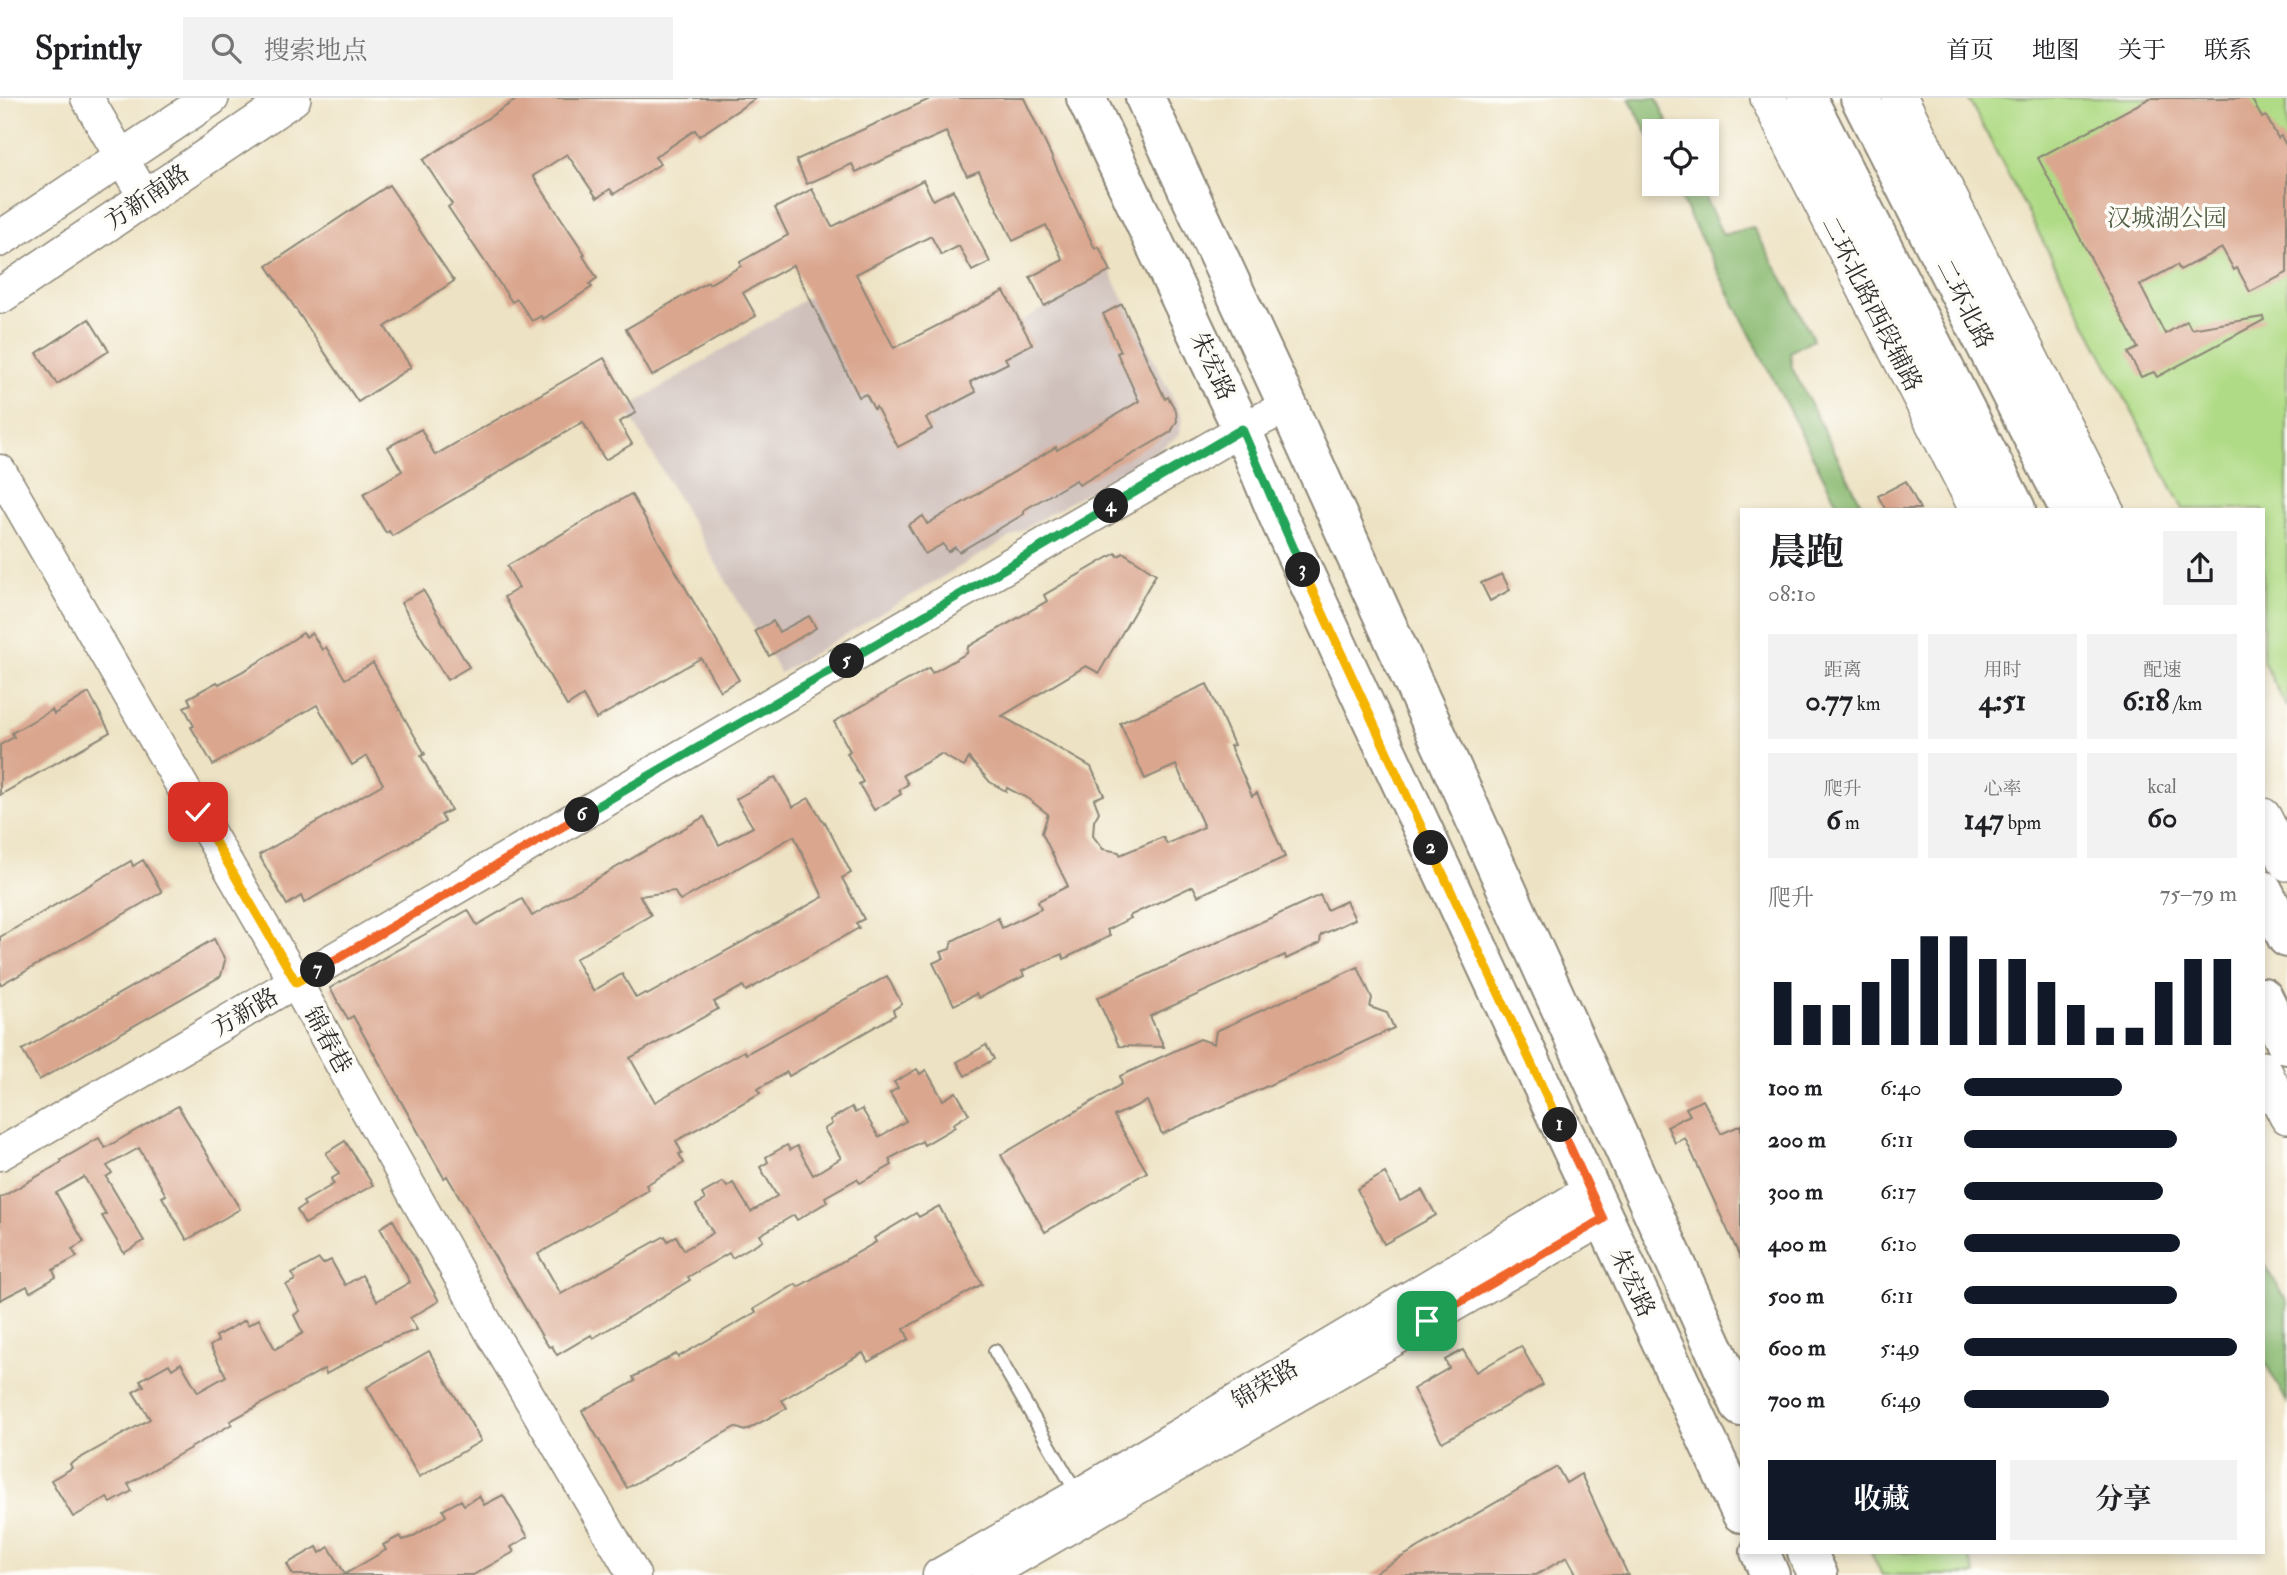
<!DOCTYPE html>
<html lang="zh">
<meta charset="utf-8">
<style>
body{margin:0;font-family:"IM FELL Double Pica","Noto Serif SC",serif;background:#f2f2f2;color:#202124;height:100vh;display:flex;flex-direction:column;font-size:26px;white-space:nowrap}
*{box-sizing:border-box;margin:0}
p{font-size:23px;color:#757577}
.icon{flex:none;width:38px;height:38px;fill:none;stroke:currentColor;stroke-width:2;stroke-linecap:round;stroke-linejoin:round}
.map{position:relative;flex:1;overflow:hidden}
.panel{position:absolute;left:1740px;top:410px;width:525px;height:1046px;display:flex;flex-direction:column;background:#fff;border-radius:0px;box-shadow:0 4px 10px #0003}
.panel>*{flex:none}
.fabs{position:absolute;left:1642px;top:21px;display:grid;gap:14px}
.fabs a{display:grid;place-items:center;width:77px;height:77px;border-radius:0px;background:#fff;box-shadow:0 4px 10px #0003;font-size:35px}
.pin{position:absolute;display:grid;place-items:center;width:60px;height:60px;color:#fff;margin:-30px;border-radius:14px;box-shadow:0 4px 10px #0006}
.km{position:absolute;width:35px;height:35px;margin:-18px;border-radius:50%;background:#222;color:#fff;font-size:19px;line-height:35px;text-align:center}
.round{display:grid;place-items:center;flex:none;width:74px;height:74px;border-radius:0px;background:#f2f2f2}
.headline{display:flex;align-items:center;justify-content:space-between;height:119px;padding:0 28px}
h1{font-size:38px;font-weight:700;line-height:52px}
.stats{display:grid;grid-template-columns:repeat(3,1fr);gap:10px;height:119px;padding:7px 28px}
.stats div{display:grid;align-content:center;border-radius:0px;background:#f2f2f2;text-align:center}
.stats b{font-size:30px;font-weight:700}
.stats small{font-size:19px;font-weight:400}
.stats p{font-size:19px}
.chart{height:196px;padding:14px 28px}
.chart p{display:flex;justify-content:space-between}
.chart svg{width:100%;height:126px;margin-top:7px;stroke:#111827;stroke-width:6}
.primary-button{display:flex;gap:14px;margin-top:auto;padding:14px 28px}
.primary-button a{flex:1;height:80px;border-radius:0px;background:#111827;color:#fff;font-size:28px;font-weight:700;line-height:80px;text-align:center}
.primary-button a+a{background:#f2f2f2;color:#202124}
ul{padding:0 28px;list-style:none;font-size:23px}
li{display:grid;grid-template-columns:112px 84px 1fr;align-items:center;height:52px}
li i{height:18px;border-radius:9px;background:#111827}
header{display:flex;align-items:center;gap:42px;box-sizing:border-box;height:98px;padding:0 35px;background:#fff;border-bottom:2px solid #e0e0e0}
header strong{font-size:33px}
nav{display:flex;gap:38px;margin-inline-start:auto;font-size:24px}
.search{width:490px;height:63px;background:#f2f2f2;display:flex;align-items:center;gap:18px;box-sizing:border-box;padding:0 24px;border-radius:0px;color:#757577;font-size:26px}
.map>svg:first-child{display:block}
.industrial{fill:#cfc0bb}
.green{fill:#b0db86;stroke:#6e8358;stroke-width:2}
.forest{fill:#8cbb73;stroke:#5c734f;stroke-width:2}
.building{fill:#daa68e;fill-rule:evenodd}
.lines{fill:none;stroke-linecap:round;stroke-linejoin:round}
.service-casing{stroke:#8c8677;stroke-width:16}
.tertiary-casing{stroke:#8c8677;stroke-width:35}
.secondary-casing{stroke:#8c8677;stroke-width:38}
.primary-casing{stroke:#8c8677;stroke-width:42}
.trunk-casing{stroke:#8c8677;stroke-width:42}
.service{stroke:#fff;stroke-width:12}
.tertiary{stroke:#fff;stroke-width:32}
.secondary{stroke:#fff;stroke-width:35}
.primary{stroke:#fff;stroke-width:38}
.trunk{stroke:#fff;stroke-width:38}
.split-1-casing{stroke:#fff;stroke-width:14}
.split-2-casing{stroke:#fff;stroke-width:14}
.split-3-casing{stroke:#fff;stroke-width:14}
.split-4-casing{stroke:#fff;stroke-width:14}
.split-5-casing{stroke:#fff;stroke-width:14}
.split-6-casing{stroke:#fff;stroke-width:14}
.split-7-casing{stroke:#fff;stroke-width:14}
.split-8-casing{stroke:#fff;stroke-width:14}
.split-1{stroke:#f0652b;stroke-width:9}
.split-2{stroke:#f5b400;stroke-width:9}
.split-3{stroke:#f5b400;stroke-width:9}
.split-4{stroke:#22a559;stroke-width:9}
.split-5{stroke:#22a559;stroke-width:9}
.split-6{stroke:#22a559;stroke-width:9}
.split-7{stroke:#f0652b;stroke-width:9}
.split-8{stroke:#f5b400;stroke-width:9}
.labels{text-anchor:middle;stroke-width:7;stroke-linejoin:round;paint-order:stroke}
.street-label{font-size:24px;fill:#2b2b2b;stroke:#fdfcf7}
.park-label{font-size:24px;fill:#536046;stroke:#fdfcf7}
</style>
<header>
<strong>Sprintly</strong>
<div class="search"><svg class="icon" aria-label="search" viewBox="0 0 24 24"><circle cx="10" cy="10" r="6"/><path d="M15 15l6 6"/></svg>搜索地点</div>
<nav><a>首页</a><a>地图</a><a>关于</a><a>联系</a></nav>
</header>
<div class="map">
<svg width="2287" height="1477" viewBox="0 0 2287 1477">
<rect width="100%" height="100%" fill="#fdfcf7"/>
<filter id="ink" filterUnits="userSpaceOnUse"><feTurbulence type="fractalNoise" baseFrequency=".0143" numOctaves="2"/><feDisplacementMap in="SourceGraphic" scale="14" xChannelSelector="R" yChannelSelector="G"/><feConvolveMatrix kernelMatrix="1 2 1 2 8 2 1 2 1" color-interpolation-filters="sRGB"/></filter>
<filter id="wash" filterUnits="userSpaceOnUse"><feTurbulence type="fractalNoise" baseFrequency=".00686" numOctaves="4" result="noise"/><feDisplacementMap in="SourceGraphic" scale="28" xChannelSelector="R" yChannelSelector="G"/><feGaussianBlur stdDeviation="1.57" result="paint"/><feColorMatrix in="noise" values="0 0 0 0 0 0 0 0 0 0 0 0 0 0 0 0 0 1.4 0 .05"/><feComposite in="paint" operator="in"/></filter>
<g filter="url(#wash)">
<rect width="100%" height="100%" fill="#ede2c3"/>
<path class="industrial" d="M1110,173L1182,319L1180,336L1163,349L780,575L626,311L817,194L874,306Z"/>
<g class="green">
<path d="M1968,0H2287V610L2263,563V411H2183Z"/>
<path d="M1871,1454H1967L1976,1477H1882Z"/>
</g>
<g class="forest">
<path d="M1629,0H1656L1672,33H1654V48Z"/>
<path d="M1673,86H1698L1723,137L1753,129L1787,189L1813,241L1790,254L1792,270L1864,411H1840Z"/>
<path d="M2263,1163L2287,1204V1304L2263,1261Z"/>
</g>
<g id="blocks">
<g class="building">
<path d="M519,0H756L699,38L695,32L655,59L660,66L614,96L610,91L597,100L567,56L533,78L585,156L583,158L597,180L589,186L592,189L543,221L541,218L532,223L517,201L512,204L448,109L452,106L423,62Z"/>
<path d="M932,0H1024L1095,151L1099,149L1111,173L1044,208L1030,179L1063,162L1046,127L1013,143L979,73L967,78L946,34L856,74L852,66L807,86L796,62Z"/>
<path d="M2150,0H2251L2262,20L2266,18L2278,40L2281,38L2287,49V175L2250,194L2237,170L2234,172L2222,150L2180,172L2177,167L2140,187L2165,236L2187,223L2191,231L2263,219L2264,222L2157,279L2154,274L2141,279L2128,255L2138,250L2038,60Z"/>
<path d="M923,82L933,102L953,92L990,164L972,173L959,148L941,157L931,138L856,176L894,250L1004,193L1032,246L1005,260L1008,265L970,284L976,294L926,320L932,331L898,349L876,309L874,311L866,296L859,299L793,167L743,195L756,218L652,278L626,231L708,184L709,186L741,168L740,164L788,137L775,110L812,91L832,129Z"/>
<path d="M389,87L454,183L385,229L411,269L358,304L267,168Z"/>
<path d="M1122,206L1165,301L1168,299L1176,313L1177,323L1171,334L1079,387L1076,382L1024,412V416L959,454L955,449L948,454L943,446L925,456L908,427L923,418L927,426L1056,349L1057,352L1139,303L1117,255L1121,253L1103,216Z"/>
<path d="M89,221L109,253L57,286L37,255Z"/>
<path d="M604,260L636,315L619,324L632,346L605,362L583,324L392,438L389,433L386,435L363,396L402,373L388,349L421,331L435,357Z"/>
<path d="M1906,383L1920,411H1885L1878,398Z"/>
<path d="M631,396L739,582L720,593L701,560L596,621L583,598L567,608L504,499L519,490L507,468Z"/>
<path d="M1116,455L1118,458L1124,455L1156,476L1099,575L1086,568L1002,618L1091,669L1104,697L1094,701L1099,714L1094,723L1093,738L1103,751L1119,754L1120,757L1163,739L1167,746L1204,729L1176,667L1145,681L1120,625L1207,586L1234,647L1230,648L1252,698L1257,695L1285,759L1198,798L1193,788L1129,818L1131,820L1107,832L1110,838L1064,861L1062,856L1022,873L1024,878L979,900L976,896L954,907L933,865L944,860L941,854L950,851L952,843L998,820L1002,830L1041,811L1038,803L1068,788L1042,735L1048,716L1027,700L1007,690L1006,693L990,684L969,660L964,669L941,656L903,677L908,686L899,692L901,696L874,712L859,686L863,684L847,655L850,653L834,624L929,570L932,575L967,555L968,549L1047,503L1044,497Z"/>
<path d="M1502,476L1510,492L1490,503L1481,485Z"/>
<path d="M423,492L469,569L447,582L401,505Z"/>
<path d="M809,518L816,530L769,558L755,533L773,523L779,534Z"/>
<path d="M303,535L306,539L312,535L322,552L326,549L345,581L373,565L425,656L421,658L451,712L441,717L445,724L371,766L304,805L301,798L287,807L259,757L383,686L367,658L352,667L317,607L213,667L191,629L194,628L184,609L191,606L188,600L217,584L219,586L249,570Z"/>
<path d="M89,595L110,634L0,697V647L14,639L12,635L52,612L54,616Z"/>
<path d="M775,679L793,709L809,700L824,725L825,724L851,775L842,780L864,821L856,825L859,830L746,893L743,888L714,904L718,911L630,960L655,1004L744,953L746,956L887,878L902,906L893,912L895,917L789,978L787,974L758,991L760,995L676,1043L682,1055L679,1056L684,1065L646,1087L649,1092L538,1156L561,1196L665,1138L668,1143L676,1138L684,1152L713,1135L696,1107L705,1102L702,1096L723,1084L727,1089L733,1085L751,1114L777,1098L760,1069L768,1064L766,1059L787,1047L790,1052L797,1048L813,1077L841,1060L824,1031L832,1026L830,1022L852,1009L855,1015L862,1011L879,1039L906,1023L890,995L898,990L894,984L917,971L920,976L926,972L943,1002L956,994L969,1016L953,1026L955,1029L924,1047L922,1043L889,1061L892,1067L860,1085L857,1081L825,1099L827,1104L797,1122L794,1117L760,1137L763,1142L732,1160L729,1155L688,1179L690,1182L614,1228L593,1240L591,1237L557,1257L552,1248L549,1249L543,1240L447,1078L444,1080L353,918L348,921L330,890L468,812L477,827L522,801L532,818L704,719L719,747L753,729L736,701ZM794,738L823,799L647,897L645,895L636,900L622,876L593,893L575,861L651,817L640,798L674,793L680,803Z"/>
<path d="M143,762L162,794L14,880V879L0,887V839L131,763L133,768Z"/>
<path d="M1320,797L1327,812L1346,803L1355,821L1321,837L1320,845L1286,861L1285,857L1150,918L1164,949L1119,948L1097,900Z"/>
<path d="M214,841L225,862L221,878L39,982L22,952Z"/>
<path d="M1358,869L1372,900L1370,909L1387,915L1394,930L1162,1036L1147,1003L1114,1018L1147,1074L1045,1134L1001,1057L1122,986L1120,978L1200,941L1214,946L1216,933Z"/>
<path d="M986,947L994,961L965,978L957,964Z"/>
<path d="M1703,1002L1721,1036L1741,1027V1161L1685,1040L1675,1045L1667,1028L1690,1017L1686,1010Z"/>
<path d="M178,1008L240,1111L187,1142L162,1099L166,1097L139,1050L107,1068L112,1075L106,1079L144,1143L124,1155L102,1118L106,1116L84,1079L56,1095L84,1144L72,1151L77,1159L53,1172L56,1179L30,1194L27,1188L0,1202V1100L62,1064L61,1062L99,1040L105,1050Z"/>
<path d="M345,1043L373,1087L305,1126L297,1112L305,1107L303,1104L334,1086L331,1081L339,1076L326,1055Z"/>
<path d="M1385,1075L1400,1103L1422,1092L1436,1117L1384,1146L1357,1091Z"/>
<path d="M939,1108L982,1186L904,1231L909,1241L868,1264L863,1255L782,1302L787,1310L745,1333L735,1329L627,1390L582,1313L635,1283L633,1279L676,1256L678,1259L756,1214L754,1211L796,1186L798,1189L876,1144L874,1140L916,1115L919,1119Z"/>
<path d="M393,1122L439,1203L410,1220L417,1232L385,1243L326,1276L324,1271L301,1284L230,1323L232,1326L128,1386L132,1393L111,1405L107,1400L73,1419L51,1382L72,1370L70,1366L150,1321L133,1294L144,1288L140,1282L169,1266L172,1271L181,1265L198,1294L226,1278L210,1248L218,1243L216,1238L245,1222L248,1227L259,1221L275,1251L303,1235L294,1217L300,1213L286,1187L295,1182L292,1176L319,1161L323,1166L331,1162L345,1187L362,1177L377,1203L410,1184L380,1130Z"/>
<path d="M1521,1248L1543,1287L1442,1344L1413,1291L1449,1270L1445,1262L1463,1252L1476,1274Z"/>
<path d="M429,1253L481,1343L419,1379L367,1289Z"/>
<path d="M1557,1369L1566,1385L1581,1376L1628,1477H1577L1567,1459L1536,1477H1371Z"/>
<path d="M503,1397L528,1439L511,1449L514,1454L473,1477H293L287,1466L317,1449L320,1455L329,1449L345,1476L386,1452L383,1447L400,1438L403,1442L412,1439L446,1418L443,1412L461,1402L464,1407L479,1398L484,1407Z"/>
</g>
</g>
</g>
<g filter="url(#ink)">
<use href="#blocks" fill-opacity="0" stroke="#8c8677" stroke-width="2"/>
<g class="lines">
<g class="service-casing">
<path id="service" d="M995,1253L1078,1397"/>
</g>
<g class="tertiary-casing">
<g id="tertiary">
<path d="M87,0L145,100"/>
<path d="M0,373L296,885L490,1232L634,1477"/>
<path d="M0,1056L1242,331L1288,308"/>
<path d="M939,1477L1078,1397L1590,1092"/>
<path d="M987,1477L1603,1121"/>
</g>
</g>
<g class="secondary-casing">
<g id="secondary">
<path d="M1768,0L1977,411"/>
<path d="M1900,0L2106,411"/>
<path d="M0,141L211,0"/>
<path d="M0,198L293,0"/>
<path d="M2263,718L2287,765"/>
<path d="M2263,971L2287,1018"/>
</g>
</g>
<g class="primary-casing">
<g id="primary">
<path d="M1086,0L1242,331L1279,420L1359,594L1741,1415"/>
<path d="M1145,0L1288,308L1741,1309"/>
<path d="M1760,1454L1770,1477"/>
<path d="M1807,1454L1818,1477"/>
</g>
</g>
<g class="trunk-casing">
<g id="trunk">
<path d="M1807,0L2016,411"/>
<path d="M1860,0L2069,411"/>
<path d="M2263,792L2287,840"/>
<path d="M2263,899L2287,947"/>
</g>
</g>
<use href="#service" class="service"/>
<use href="#tertiary" class="tertiary"/>
<use href="#secondary" class="secondary"/>
<use href="#primary" class="primary"/>
<use href="#trunk" class="trunk"/>
</g>
</g>
<g class="lines" filter="url(#ink)">
<g class="split-1-casing">
<path id="split-1" d="M1427,1223L1603,1121L1560,1027"/>
</g>
<g class="split-2-casing">
<path id="split-2" d="M1431,750L1560,1027"/>
</g>
<g class="split-3-casing">
<path id="split-3" d="M1303,472L1431,750"/>
</g>
<g class="split-4-casing">
<path id="split-4" d="M1111,408L1242,331L1303,472"/>
</g>
<g class="split-5-casing">
<path id="split-5" d="M847,563L1111,408"/>
</g>
<g class="split-6-casing">
<path id="split-6" d="M582,717L847,563"/>
</g>
<g class="split-7-casing">
<path id="split-7" d="M318,872L582,717"/>
</g>
<g class="split-8-casing">
<path id="split-8" d="M198,714L296,884L318,872"/>
</g>
<use href="#split-1" class="split-1"/>
<use href="#split-2" class="split-2"/>
<use href="#split-3" class="split-3"/>
<use href="#split-4" class="split-4"/>
<use href="#split-5" class="split-5"/>
<use href="#split-6" class="split-6"/>
<use href="#split-7" class="split-7"/>
<use href="#split-8" class="split-8"/>
</g>
<g class="labels">
<g class="street-label">
<text transform="translate(147 99) rotate(-34)" y="8">方新南路</text>
<text transform="translate(1872 206) rotate(63)" y="8">二环北路西段辅路</text>
<text transform="translate(1965 206) rotate(63)" y="8">二环北路</text>
<text transform="translate(1213 268) rotate(65)" y="8">朱宏路</text>
<text transform="translate(245 914) rotate(-30)" y="8">方新路</text>
<text transform="translate(328 942) rotate(61)" y="8">锦春巷</text>
<text transform="translate(1633 1185) rotate(65)" y="8">朱宏路</text>
<text transform="translate(1265 1286) rotate(-31)" y="8">锦荣路</text>
</g>
<g class="park-label">
<text x="2167" y="128">汉城湖公园</text>
</g>
</g>
</svg>
<div class="fabs">
<a><svg class="icon" aria-label="locate" viewBox="0 0 24 24"><circle cx="12" cy="12" r="6"/><path d="M12 2v4M12 18v4M2 12h4M18 12h4"/></svg></a>
</div>
<div class="pin" style="left:1427px;top:1223px;background:#1e9e55"><svg class="icon" aria-label="arrive" viewBox="0 0 24 24"><path d="M6 21V4h12l-3 4 3 4H6"/></svg></div>
<div class="pin" style="left:198px;top:714px;background:#d93025"><svg class="icon" aria-label="check" viewBox="0 0 24 24"><path d="M5 12l5 5 9-10"/></svg></div>
<b class="km" style="left:1560px;top:1027px">1</b>
<b class="km" style="left:1431px;top:750px">2</b>
<b class="km" style="left:1303px;top:472px">3</b>
<b class="km" style="left:1111px;top:408px">4</b>
<b class="km" style="left:847px;top:563px">5</b>
<b class="km" style="left:582px;top:717px">6</b>
<b class="km" style="left:318px;top:872px">7</b>
<section class="panel">
<div class="headline"><div><h1>晨跑</h1><p>08:10</p></div><a class="round"><svg class="icon" aria-label="share" viewBox="0 0 24 24"><path d="M12 15V3M7 8l5-5 5 5M5 13v7h14v-7"/></svg></a></div>
<div class="stats">
<div><p>距离</p><b>0.77<small> km</small></b></div>
<div><p>用时</p><b>4:51</b></div>
<div><p>配速</p><b>6:18<small> /km</small></b></div>
</div>
<div class="stats">
<div><p>爬升</p><b>6<small> m</small></b></div>
<div><p>心率</p><b>147<small> bpm</small></b></div>
<div><p>kcal</p><b>60</b></div>
</div>
<div class="chart"><p><span>爬升</span>75–79 m</p>
<svg viewBox="0 0 160 44" preserveAspectRatio="none"><path d="M5 44V22M15 44V30M25 44V30M35 44V22M45 44V14M55 44V6M65 44V6M75 44V14M85 44V14M95 44V22M105 44V30M115 44V38M125 44V38M135 44V22M145 44V14M155 44V14"/></svg>
</div>
<ul>
<li><b>100 m</b>6:40<i style="width:58%"></i></li>
<li><b>200 m</b>6:11<i style="width:78%"></i></li>
<li><b>300 m</b>6:17<i style="width:73%"></i></li>
<li><b>400 m</b>6:10<i style="width:79%"></i></li>
<li><b>500 m</b>6:11<i style="width:78%"></i></li>
<li><b>600 m</b>5:49<i style="width:100%"></i></li>
<li><b>700 m</b>6:49<i style="width:53%"></i></li>
</ul>
<div class="primary-button"><a>收藏</a><a>分享</a></div>
</section>
</div>
